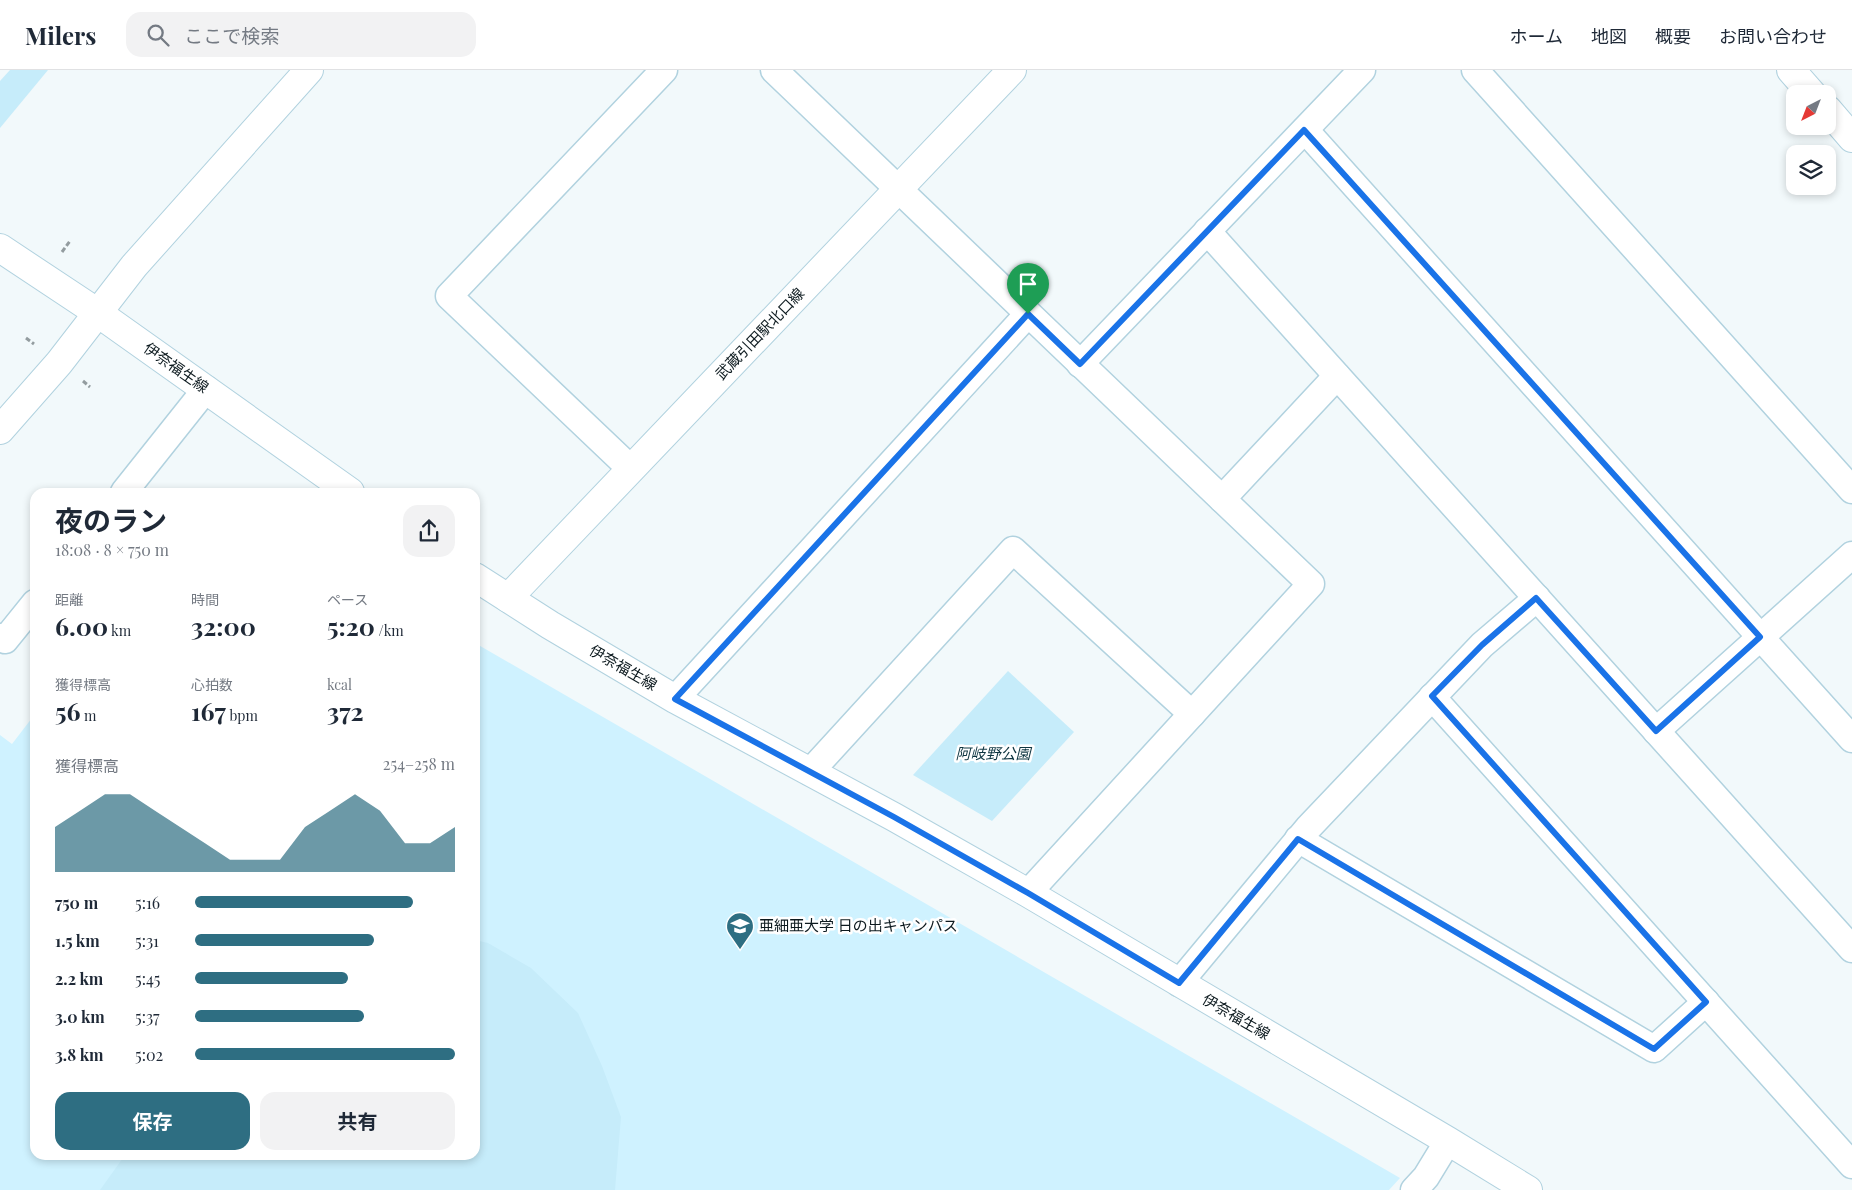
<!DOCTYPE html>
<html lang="ja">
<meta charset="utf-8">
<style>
body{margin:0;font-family:"Playfair Display","Noto Sans JP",serif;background:#f2f2f3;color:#1f2937;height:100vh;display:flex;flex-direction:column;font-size:19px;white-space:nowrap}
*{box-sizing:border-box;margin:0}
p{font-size:16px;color:#747a83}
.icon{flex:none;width:28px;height:28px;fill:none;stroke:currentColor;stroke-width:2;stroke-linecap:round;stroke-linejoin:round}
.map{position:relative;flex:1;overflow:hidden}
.details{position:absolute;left:30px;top:418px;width:450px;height:672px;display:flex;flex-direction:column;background:#fff;border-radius:15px;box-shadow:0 2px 8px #0003}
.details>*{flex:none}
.needle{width:32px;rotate:222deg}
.tools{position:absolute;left:1786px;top:15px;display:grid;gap:10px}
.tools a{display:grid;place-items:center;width:50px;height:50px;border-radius:10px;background:#fff;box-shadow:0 2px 8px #0003;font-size:25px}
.pin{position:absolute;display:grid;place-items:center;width:42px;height:42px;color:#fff;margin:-51px -21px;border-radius:50% 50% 50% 0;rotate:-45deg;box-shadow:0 0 5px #0007}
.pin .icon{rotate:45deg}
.round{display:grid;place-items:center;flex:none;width:52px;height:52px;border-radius:15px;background:#f2f2f3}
.head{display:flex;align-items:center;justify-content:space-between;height:85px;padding:0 25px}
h1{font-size:28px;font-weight:700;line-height:38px}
.stats{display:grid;grid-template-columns:repeat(3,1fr);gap:8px;height:85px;padding:5px 25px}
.stats div{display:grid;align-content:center}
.stats b{font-size:25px;font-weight:700}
.stats small{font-size:14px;font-weight:400}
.stats p{font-size:14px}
.chart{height:140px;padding:10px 25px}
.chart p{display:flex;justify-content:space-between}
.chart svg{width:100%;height:90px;margin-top:5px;fill:#2e6e82;opacity:.7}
.primary-button{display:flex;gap:10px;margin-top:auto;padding:10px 25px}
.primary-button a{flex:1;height:58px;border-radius:15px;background:#2e6e82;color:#fff;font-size:20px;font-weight:700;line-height:58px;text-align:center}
.primary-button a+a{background:#f2f2f3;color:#1f2937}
ul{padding:0 25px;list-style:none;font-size:16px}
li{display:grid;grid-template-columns:80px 60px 1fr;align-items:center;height:38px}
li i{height:12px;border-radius:6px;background:#2e6e82}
header{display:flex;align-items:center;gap:30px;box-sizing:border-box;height:70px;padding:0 25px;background:#fff;border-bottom:1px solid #e0e1e3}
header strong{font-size:24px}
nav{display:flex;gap:28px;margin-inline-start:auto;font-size:18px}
.search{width:350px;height:45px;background:#f2f2f3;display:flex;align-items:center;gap:12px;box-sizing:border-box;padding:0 18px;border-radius:15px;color:#747a83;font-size:19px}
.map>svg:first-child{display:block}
.built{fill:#cff2ff}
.green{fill:#c6ecfa}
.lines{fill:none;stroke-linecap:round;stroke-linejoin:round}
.street-casing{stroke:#b1d2df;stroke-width:29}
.secondary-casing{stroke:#b1d2df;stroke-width:30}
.path{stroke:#939c9f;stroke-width:3;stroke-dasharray:5 2.5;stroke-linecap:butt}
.street{stroke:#fff;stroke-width:26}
.secondary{stroke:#fff;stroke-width:28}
.route-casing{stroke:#fff;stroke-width:10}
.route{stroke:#1a73e8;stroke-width:6}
.labels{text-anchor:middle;stroke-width:5;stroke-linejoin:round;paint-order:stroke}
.street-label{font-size:15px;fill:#0d1a1f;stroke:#fff}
.park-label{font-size:15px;font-style:italic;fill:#0e3541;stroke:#fff}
.poi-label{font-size:15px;fill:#0d1a1f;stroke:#fff;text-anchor:start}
</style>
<header>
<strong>Milers</strong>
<div class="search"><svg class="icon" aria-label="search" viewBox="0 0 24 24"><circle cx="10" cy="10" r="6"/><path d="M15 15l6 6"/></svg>ここで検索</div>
<nav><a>ホーム</a><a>地図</a><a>概要</a><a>お問い合わせ</a></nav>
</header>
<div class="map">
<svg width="1852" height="1120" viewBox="0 0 1852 1120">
<rect width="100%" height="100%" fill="#f2f9fb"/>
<path class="built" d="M475,573L1400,1108L1389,1120H0V665L12,674L35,644V1085H475Z"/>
<g class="green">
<path d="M10,0H48L0,58V11Z"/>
<path d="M1008,601L1074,662L992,751L913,705Z"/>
<path d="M475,870L488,873L531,898L578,943L602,996L621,1047L615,1120H100L125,1085H475Z"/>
</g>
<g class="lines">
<g class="street-casing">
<g id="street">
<path d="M774,0L1222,429L1337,306"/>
<path d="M1475,0L1852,420"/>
<path d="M1305,60L1852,669"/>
<path d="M1207,161L1852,879"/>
<path d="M1080,294L1362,0"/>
<path d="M631,399L449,226L664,0"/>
<path d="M124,422L206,319"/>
<path d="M0,567L5,570L35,533"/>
<path d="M1432,627L1852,1095"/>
<path d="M675,629L1028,244"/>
<path d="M1656,661L1852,485"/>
<path d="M810,702L1013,480L1192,644"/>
<path d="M1298,769L1654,979L1706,932"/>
<path d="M1028,823L1311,514L1222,429"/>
<path d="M1179,913L1308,758L1482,575L1537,528"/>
<path d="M1414,1120L1426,1107L1448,1071"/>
</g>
</g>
<g class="secondary-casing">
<g id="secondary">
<path d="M1791,0L1812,24"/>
<path d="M1828,40L1852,68"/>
<path d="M0,178L98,243L350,422"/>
<path d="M0,360L59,293L134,196L309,0"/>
<path d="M475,507L550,555L675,629L894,747L1028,823L1448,1071L1528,1120"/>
<path d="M508,528L1012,0"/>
</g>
</g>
<g class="path">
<path d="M62,182L70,171"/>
<path d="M26,268L34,274"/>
<path d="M83,311L90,317"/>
</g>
<use href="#street" class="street"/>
<use href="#secondary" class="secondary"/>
</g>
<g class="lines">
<g class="route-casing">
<path id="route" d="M1304,60L1760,567L1656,661L1536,528L1482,575L1432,626L1706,932L1654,979L1298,769L1179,913L1028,823L894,747L675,629L1028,244L1080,294Z"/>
</g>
<use href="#route" class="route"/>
</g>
<defs>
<g id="university-pin" transform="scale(1.4375)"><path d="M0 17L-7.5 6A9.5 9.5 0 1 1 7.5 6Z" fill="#2e6e82" stroke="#fff"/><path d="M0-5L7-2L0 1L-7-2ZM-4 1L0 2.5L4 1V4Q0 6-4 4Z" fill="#fff"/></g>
</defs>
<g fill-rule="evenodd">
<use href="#university-pin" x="740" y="856"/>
</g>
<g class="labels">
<g class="street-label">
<text transform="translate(760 264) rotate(-46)" y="5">武蔵引田駅北口線</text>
<text transform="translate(176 298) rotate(35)" y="5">伊奈福生線</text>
<text transform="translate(623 598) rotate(30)" y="5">伊奈福生線</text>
<text transform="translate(1236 947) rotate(30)" y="5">伊奈福生線</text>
</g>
<g class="park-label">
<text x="993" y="689">阿岐野公園</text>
</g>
<g class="poi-label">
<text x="759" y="861">亜細亜大学 日の出キャンパス</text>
</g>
</g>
</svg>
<div class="tools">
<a><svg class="needle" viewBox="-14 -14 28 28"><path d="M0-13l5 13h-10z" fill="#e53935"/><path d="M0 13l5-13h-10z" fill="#747a83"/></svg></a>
<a><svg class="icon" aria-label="layers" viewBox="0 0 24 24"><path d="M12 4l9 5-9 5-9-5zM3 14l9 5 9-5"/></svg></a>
</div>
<div class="pin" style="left:1028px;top:244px;background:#1e9e55"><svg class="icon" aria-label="arrive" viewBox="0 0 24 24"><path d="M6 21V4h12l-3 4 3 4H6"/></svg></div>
<section class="details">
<div class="head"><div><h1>夜のラン</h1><p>18:08 · 8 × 750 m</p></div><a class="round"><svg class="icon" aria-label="share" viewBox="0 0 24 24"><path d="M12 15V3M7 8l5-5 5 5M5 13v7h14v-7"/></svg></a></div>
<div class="stats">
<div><p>距離</p><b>6.00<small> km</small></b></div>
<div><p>時間</p><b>32:00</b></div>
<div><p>ペース</p><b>5:20<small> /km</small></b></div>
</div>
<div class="stats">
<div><p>獲得標高</p><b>56<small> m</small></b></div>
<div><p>心拍数</p><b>167<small> bpm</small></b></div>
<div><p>kcal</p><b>372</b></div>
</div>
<div class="chart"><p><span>獲得標高</span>254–258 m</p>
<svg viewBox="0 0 160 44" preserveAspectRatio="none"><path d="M0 44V22L10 14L20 6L30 6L40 14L50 22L60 30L70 38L80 38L90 38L100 22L110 14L120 6L130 14L140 30L150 30L160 22V44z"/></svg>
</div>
<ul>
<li><b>750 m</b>5:16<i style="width:84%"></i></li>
<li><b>1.5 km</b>5:31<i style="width:69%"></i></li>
<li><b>2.2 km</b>5:45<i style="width:59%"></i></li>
<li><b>3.0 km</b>5:37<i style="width:65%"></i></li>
<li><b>3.8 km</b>5:02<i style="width:100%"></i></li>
</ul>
<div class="primary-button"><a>保存</a><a>共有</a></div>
</section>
</div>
